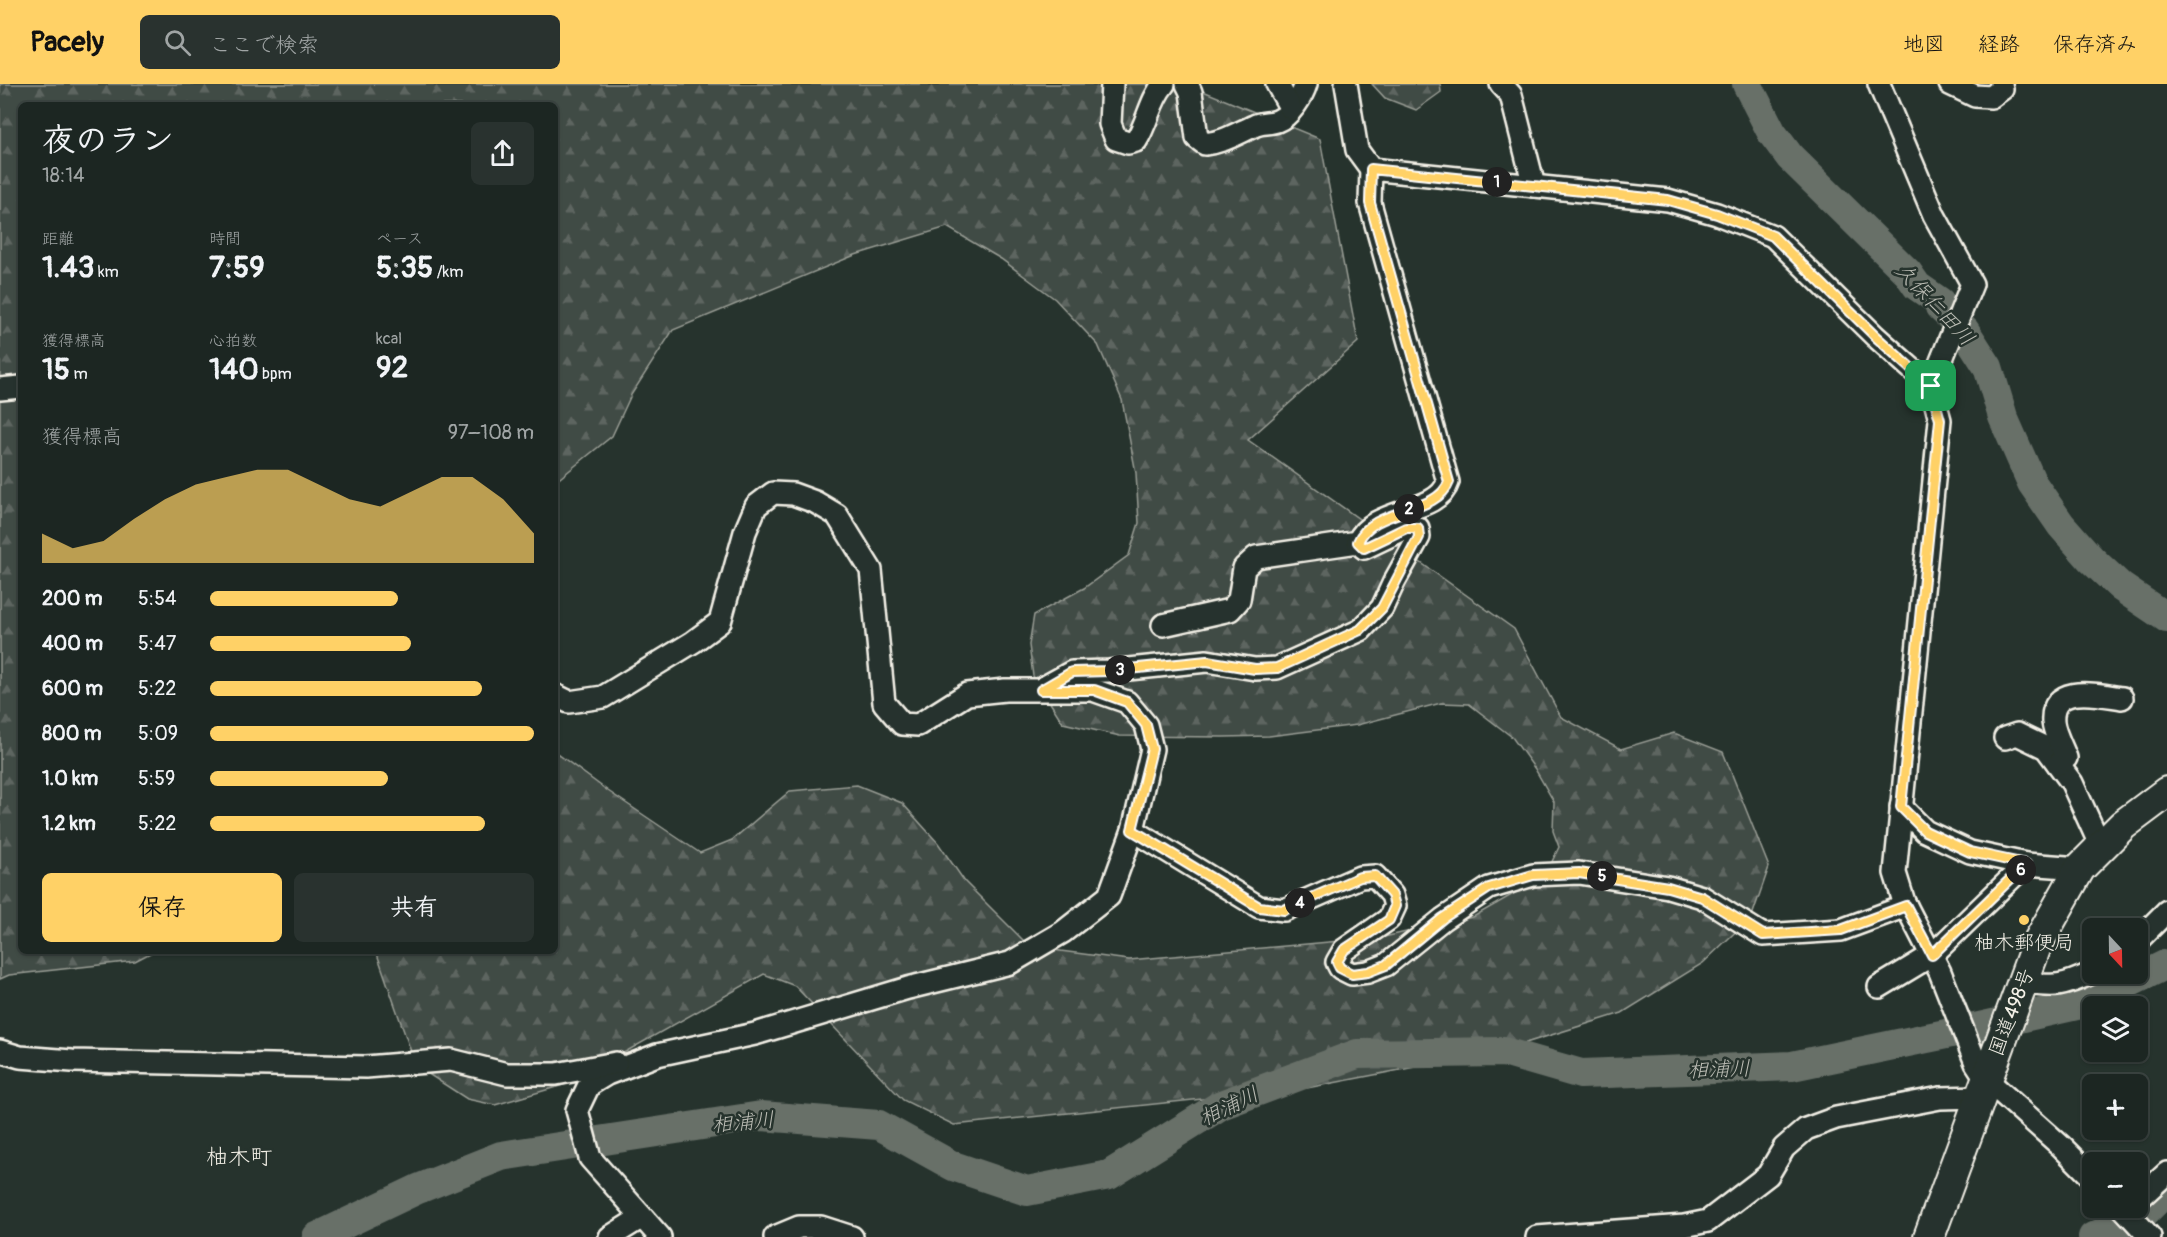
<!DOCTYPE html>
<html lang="ja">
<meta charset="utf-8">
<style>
body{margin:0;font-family:Pangolin,"Klee One",sans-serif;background:#29322f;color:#f1f3f6;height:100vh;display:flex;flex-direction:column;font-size:22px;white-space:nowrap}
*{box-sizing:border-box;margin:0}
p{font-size:20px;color:#a0a5a5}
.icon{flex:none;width:33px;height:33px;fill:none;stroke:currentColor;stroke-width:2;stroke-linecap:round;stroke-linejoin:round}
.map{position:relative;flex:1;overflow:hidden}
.side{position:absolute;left:18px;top:18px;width:540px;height:852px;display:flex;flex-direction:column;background:#1c2622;border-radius:9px;box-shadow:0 2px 4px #0004,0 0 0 2px #3a4340}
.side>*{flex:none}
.needle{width:39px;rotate:158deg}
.controls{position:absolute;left:2082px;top:834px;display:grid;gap:12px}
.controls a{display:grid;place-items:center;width:66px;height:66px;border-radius:9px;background:#1c2622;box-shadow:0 2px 4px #0004,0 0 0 2px #3a4340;font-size:30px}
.pin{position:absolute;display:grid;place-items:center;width:51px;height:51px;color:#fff;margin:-26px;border-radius:12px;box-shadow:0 3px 9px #0006}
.km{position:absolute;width:30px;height:30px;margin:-15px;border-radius:50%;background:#222;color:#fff;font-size:16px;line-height:30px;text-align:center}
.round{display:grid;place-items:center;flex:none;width:63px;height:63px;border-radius:9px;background:#29322f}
.headline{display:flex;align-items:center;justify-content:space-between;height:102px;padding:0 24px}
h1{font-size:33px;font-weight:800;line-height:45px}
.figures{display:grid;grid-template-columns:repeat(3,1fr);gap:9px;height:102px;padding:6px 24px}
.figures div{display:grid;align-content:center}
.figures b{font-size:30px;font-weight:800}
.figures small{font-size:16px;font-weight:400}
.figures p{font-size:16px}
.chart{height:168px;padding:12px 24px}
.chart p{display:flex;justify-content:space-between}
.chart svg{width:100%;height:108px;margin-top:6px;fill:#ffd166;opacity:.7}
.button{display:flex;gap:12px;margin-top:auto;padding:12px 24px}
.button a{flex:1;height:69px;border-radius:9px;background:#ffd166;color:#111;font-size:24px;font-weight:800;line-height:69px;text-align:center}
.button a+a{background:#29322f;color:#f1f3f6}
ul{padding:0 24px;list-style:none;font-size:20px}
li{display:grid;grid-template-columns:96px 72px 1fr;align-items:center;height:45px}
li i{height:15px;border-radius:8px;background:#ffd166}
header{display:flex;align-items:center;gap:36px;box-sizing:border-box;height:84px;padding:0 30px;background:#ffd166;color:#111}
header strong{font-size:28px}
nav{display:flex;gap:33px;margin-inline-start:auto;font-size:21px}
.search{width:420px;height:54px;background:#29322f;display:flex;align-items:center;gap:15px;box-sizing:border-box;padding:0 21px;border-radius:9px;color:#a0a5a5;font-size:22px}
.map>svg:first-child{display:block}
.forest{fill:url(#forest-firs);stroke:#9a9e96;stroke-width:1.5}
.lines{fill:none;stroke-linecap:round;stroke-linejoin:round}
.river{stroke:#676f68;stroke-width:30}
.minor-casing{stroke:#f4f1e8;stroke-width:26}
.highway-casing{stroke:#f4f1e8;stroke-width:34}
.minor{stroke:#26332d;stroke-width:21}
.highway{stroke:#26332d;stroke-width:30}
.route-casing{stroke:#fff;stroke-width:12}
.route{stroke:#ffd166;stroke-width:8}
.poi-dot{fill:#ffd166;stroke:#26332d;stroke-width:2}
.labels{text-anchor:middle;stroke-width:5;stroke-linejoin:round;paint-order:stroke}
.poi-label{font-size:20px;fill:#f4f1e8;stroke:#26332d}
.street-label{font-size:20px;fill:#f4f1e8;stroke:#26332d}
.water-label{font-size:21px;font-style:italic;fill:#bcbdb5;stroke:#26332d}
.quarter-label{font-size:22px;fill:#f4f1e8;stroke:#26332d}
</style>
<header>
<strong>Pacely</strong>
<div class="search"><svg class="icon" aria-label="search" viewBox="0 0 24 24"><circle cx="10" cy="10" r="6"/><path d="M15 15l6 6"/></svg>ここで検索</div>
<nav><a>地図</a><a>経路</a><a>保存済み</a></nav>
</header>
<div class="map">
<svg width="2167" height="1153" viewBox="0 0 2167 1153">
<defs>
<pattern id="forest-firs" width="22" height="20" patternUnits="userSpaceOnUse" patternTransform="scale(1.5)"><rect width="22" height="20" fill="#414b45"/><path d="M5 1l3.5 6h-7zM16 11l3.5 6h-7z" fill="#5d6560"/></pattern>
</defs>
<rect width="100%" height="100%" fill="#26332d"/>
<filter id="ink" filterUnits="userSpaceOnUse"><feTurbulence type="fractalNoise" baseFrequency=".0167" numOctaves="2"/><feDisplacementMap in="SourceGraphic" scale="12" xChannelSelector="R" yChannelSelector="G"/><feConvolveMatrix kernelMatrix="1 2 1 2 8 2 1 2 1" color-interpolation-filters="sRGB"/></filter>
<g filter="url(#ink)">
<g class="forest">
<path d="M0,0H1186L1320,55L1358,258L1248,356L1514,545L1561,633L1621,665L1674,649L1723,668L1769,783L1752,832L1703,879L1622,929L1503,966L1307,1004L954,1041L903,1016L795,902L764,890L570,999L495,1021L467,1015L416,982L376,867H555V668L608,707L700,769L732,756L790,707L857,701L902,719L938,759L965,798L1030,863L1129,876L1384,853L1473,833L1545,792L1559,763L1553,747L1554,718L1535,685L1512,653L1469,620L1441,619L1357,641L1269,652L1223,653L1120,652L1063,639L1033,592L1029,561L1034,531L1084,504L1129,471L1139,439L1136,389L1122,316L1098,261L1055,215L1001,175L947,143L855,171L673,246L631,311L612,352L555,398V21H21V867H154L135,877L9,891L0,895Z"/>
<path d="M1372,0H1440L1441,8L1416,26L1385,14Z"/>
</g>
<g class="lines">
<g class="river">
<path d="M1747,0L1772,49L1790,73L1908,189L1917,202L1940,218V223L1965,247L1988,283L2003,333L2032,399L2061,441L2091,475L2121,503L2167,534"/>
<path d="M317,1153L418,1105L501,1072L761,1032L879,1041L953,1082L1027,1107L1109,1091L1221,1021L1357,970L1504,968L1581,990L1792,982L1975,944L2090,918L2167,880"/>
<path d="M2093,1153L2144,1129L2167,1106"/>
</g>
<g class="minor-casing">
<g id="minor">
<path d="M1112,0L1110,40L1116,55L1128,59L1136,57C1148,38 1150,16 1164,0"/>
<path d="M1187,0L1191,8L1197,54L1205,60C1224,58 1236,50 1254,42C1261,38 1269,40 1277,37C1290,32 1302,13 1306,0"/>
<path d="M1277,0L1291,25"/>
<path d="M1346,0L1357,66L1371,85L1668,116L1717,130L1773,152L1875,252L1931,302L1940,336L1895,789L1904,818L1940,888L1976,979L1987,996L2061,1062L2092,1093"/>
<path d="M1501,0L1511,11L1534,102"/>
<path d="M1879,0L1934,131L1972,200L1931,302"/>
<path d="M1950,0L1975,12L1991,13L2002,5L2001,0"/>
<path d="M0,305L21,303"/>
<path d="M1163,541L1230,526L1239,516L1244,484L1256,473L1358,458"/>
<path d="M1043,604L1072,588L1109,587L1207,577L1255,585L1277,584L1361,546L1382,524L1394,498L1419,453L1418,444H1406L1364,464L1358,458C1372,423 1438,431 1448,398L1370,119L1371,85"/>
<path d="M555,611L569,618L603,613L693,558L720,538L745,448L756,422L773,409L793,410L815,418L837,431L871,486L884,619L902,640L918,641L967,610L1005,606H1093L1127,618L1146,641L1152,665L1133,746L1109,812L1063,848L1010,879L908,904L755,950L657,971L607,990L589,1001L577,1026L590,1074L660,1153"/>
<path d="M2005,654L2017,650L2046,664L2072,699L2101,763"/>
<path d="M2058,680L2066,674C2062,663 2054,649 2053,638C2050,598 2100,611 2122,614"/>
<path d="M1901,723L1925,747L1970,768L2026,780L2080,784"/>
<path d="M1133,746L1259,823L1284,826L1360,793L1375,792L1392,811L1395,822L1389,835L1344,866L1337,878L1340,884L1352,890L1368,888L1386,881L1443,835L1489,804L1533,791L1579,789L1668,803L1702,813L1763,851L1841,846L1906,822"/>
<path d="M2138,856L2167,827"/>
<path d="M2023,899C2056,903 2062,903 2092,889"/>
<path d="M1879,903L1932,871L2026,780"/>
<path d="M0,967L20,973L72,977L366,983L451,976L507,990H556L616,979"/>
<path d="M2138,1114L2143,1111L2167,1089"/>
<path d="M2123,1124L2150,1153"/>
<path d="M610,1153L642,1133"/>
<path d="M775,1153L799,1143H821L852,1153"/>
<path d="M1537,1153L1684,1142L1708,1137L1768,1091L1784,1064L1806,1045L1836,1034L1940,1014L1981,1013"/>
</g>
</g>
<g class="highway-casing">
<path id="highway" d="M1929,1153L2036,862L2080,784L2123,741L2167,708"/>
</g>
<use href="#minor" class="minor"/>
<use href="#highway" class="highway"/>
</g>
</g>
<g class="lines" filter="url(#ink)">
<g class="route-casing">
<path id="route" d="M1371,85L1668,116L1717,130L1773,152L1875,252L1931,302L1940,336L1901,723L1925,747L1970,768L2026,780L1932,871L1906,822L1841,846L1763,851L1702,813L1668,803L1579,789L1533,791L1489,804L1443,834L1386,881L1368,888L1352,890L1340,884L1337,878L1344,866L1389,836L1395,822L1392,811L1375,792L1360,793L1284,826L1259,823L1132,746L1152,665L1146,641L1127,618L1094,606H1041L1072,588L1109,587L1207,577L1255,585L1277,584L1360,546L1382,524L1419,453L1418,444H1406L1364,464L1358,458C1372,423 1437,431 1449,398L1370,119Z"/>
</g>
<use href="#route" class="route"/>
</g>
<circle class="poi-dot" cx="2024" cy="836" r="6"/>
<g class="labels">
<g class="poi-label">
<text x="2024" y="865">柚木郵便局</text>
</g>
<g class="street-label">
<text transform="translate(2011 928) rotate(-69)" y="7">国道498号</text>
</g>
<g class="water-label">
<text transform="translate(1935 220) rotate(47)" y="7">久保仁田川</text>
<text transform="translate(1719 985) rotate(-2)" y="7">相浦川</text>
<text transform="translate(1229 1022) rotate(-26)" y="7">相浦川</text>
<text transform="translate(743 1038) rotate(-5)" y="7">相浦川</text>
</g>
<g class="quarter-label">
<text x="239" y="1080">柚木町</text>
</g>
</g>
</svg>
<div class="controls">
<a><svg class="needle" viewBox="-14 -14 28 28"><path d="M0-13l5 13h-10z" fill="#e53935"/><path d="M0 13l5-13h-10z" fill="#a0a5a5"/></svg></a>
<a><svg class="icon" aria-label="layers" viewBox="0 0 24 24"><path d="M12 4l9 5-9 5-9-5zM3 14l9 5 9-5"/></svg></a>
<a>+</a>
<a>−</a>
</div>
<div class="pin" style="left:1931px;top:302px;background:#1e9e55"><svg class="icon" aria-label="arrive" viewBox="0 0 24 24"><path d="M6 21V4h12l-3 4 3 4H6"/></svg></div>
<b class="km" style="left:1497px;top:98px">1</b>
<b class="km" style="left:1409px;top:425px">2</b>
<b class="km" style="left:1120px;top:586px">3</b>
<b class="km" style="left:1300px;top:819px">4</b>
<b class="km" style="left:1602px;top:792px">5</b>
<b class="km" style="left:2021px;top:786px">6</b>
<section class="side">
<div class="headline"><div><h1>夜のラン</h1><p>18:14</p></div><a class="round"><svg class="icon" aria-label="share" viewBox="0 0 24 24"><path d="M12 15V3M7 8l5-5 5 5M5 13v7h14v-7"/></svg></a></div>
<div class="figures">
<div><p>距離</p><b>1.43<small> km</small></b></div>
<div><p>時間</p><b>7:59</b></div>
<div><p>ペース</p><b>5:35<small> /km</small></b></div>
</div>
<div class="figures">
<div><p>獲得標高</p><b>15<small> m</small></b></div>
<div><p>心拍数</p><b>140<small> bpm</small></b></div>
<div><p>kcal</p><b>92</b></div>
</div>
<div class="chart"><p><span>獲得標高</span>97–108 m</p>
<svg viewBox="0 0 160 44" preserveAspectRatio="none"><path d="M0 44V32L10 38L20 35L30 26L40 18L50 12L60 9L70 6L80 6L90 12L100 18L110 21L120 15L130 9L140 9L150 18L160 32V44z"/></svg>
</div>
<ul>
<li><b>200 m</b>5:54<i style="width:58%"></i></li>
<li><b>400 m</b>5:47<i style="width:62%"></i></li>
<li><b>600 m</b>5:22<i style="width:84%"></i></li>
<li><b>800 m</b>5:09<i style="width:100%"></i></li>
<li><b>1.0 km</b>5:59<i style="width:55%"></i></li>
<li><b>1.2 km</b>5:22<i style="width:85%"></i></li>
</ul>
<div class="button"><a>保存</a><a>共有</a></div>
</section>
</div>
